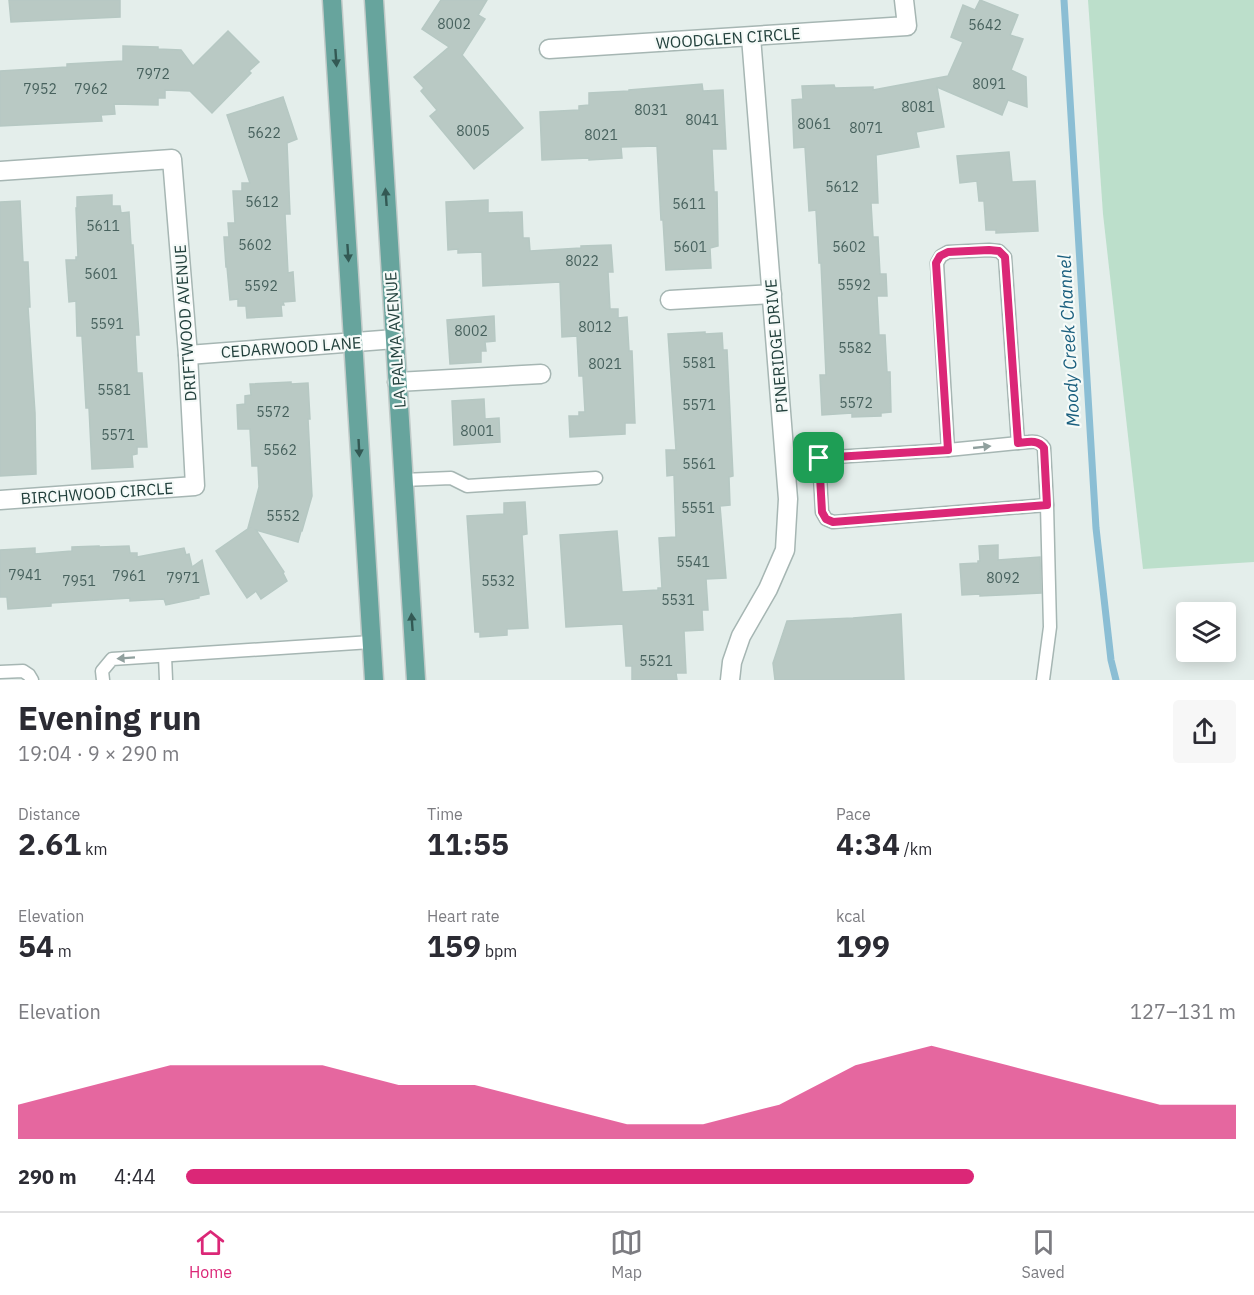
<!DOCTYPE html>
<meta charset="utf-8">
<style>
body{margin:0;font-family:"IBM Plex Sans",sans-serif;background:#f7f7f7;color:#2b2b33;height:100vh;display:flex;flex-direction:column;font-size:22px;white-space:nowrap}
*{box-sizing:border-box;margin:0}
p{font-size:20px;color:#7c7c81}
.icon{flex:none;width:33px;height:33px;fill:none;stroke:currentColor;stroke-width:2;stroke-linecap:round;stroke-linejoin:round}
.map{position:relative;height:680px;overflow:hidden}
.drawer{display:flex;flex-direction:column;background:#fff;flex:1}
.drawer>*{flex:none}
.tools{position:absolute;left:1176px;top:602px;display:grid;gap:12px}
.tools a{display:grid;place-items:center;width:60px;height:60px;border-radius:6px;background:#fff;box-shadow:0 3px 15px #0003;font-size:30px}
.pin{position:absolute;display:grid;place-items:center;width:51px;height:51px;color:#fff;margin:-26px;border-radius:12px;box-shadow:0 3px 9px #0006}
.round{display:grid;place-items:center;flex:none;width:63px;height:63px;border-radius:6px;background:#f7f7f7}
.summary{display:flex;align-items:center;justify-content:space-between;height:102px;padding:0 18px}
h1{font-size:33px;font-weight:700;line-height:45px}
.figures{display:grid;grid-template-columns:repeat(3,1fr);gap:9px;height:102px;padding:6px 18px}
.figures div{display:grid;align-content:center}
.figures b{font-size:30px;font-weight:700}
.figures small{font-size:16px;font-weight:400}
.figures p{font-size:16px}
.chart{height:168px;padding:12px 18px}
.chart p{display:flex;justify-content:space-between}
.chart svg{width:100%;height:108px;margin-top:6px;fill:#db2777;opacity:.7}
ul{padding:0 18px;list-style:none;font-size:20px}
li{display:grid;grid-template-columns:96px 72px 1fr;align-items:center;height:45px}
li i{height:15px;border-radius:8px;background:#db2777}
.menu{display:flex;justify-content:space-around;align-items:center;height:84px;border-top:2px solid #e1e1e2;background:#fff;font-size:16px;color:#7c7c81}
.menu a{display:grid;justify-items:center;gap:3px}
.menu .active{color:#db2777}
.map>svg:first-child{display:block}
.green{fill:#bcdfcb}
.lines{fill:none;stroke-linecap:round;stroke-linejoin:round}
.stream{stroke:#8bbed4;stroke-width:7}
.building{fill:#b9c9c4;stroke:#b6c8c3;stroke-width:1.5}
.lane-casing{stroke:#a6b6b3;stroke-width:15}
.street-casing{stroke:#a6b6b3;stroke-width:21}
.primary-casing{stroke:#c1cac8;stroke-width:21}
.lane{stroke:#fff;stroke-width:12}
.street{stroke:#fff;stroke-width:18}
.primary{stroke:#67a49d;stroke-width:18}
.oneway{fill:#335954}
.oneway2{fill:#90a09e}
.route-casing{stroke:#fff;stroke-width:12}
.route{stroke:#db2777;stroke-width:8}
.labels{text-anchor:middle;stroke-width:4.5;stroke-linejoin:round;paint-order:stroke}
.number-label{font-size:14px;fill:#48625e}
.street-label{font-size:16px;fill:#22403c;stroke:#f5faf8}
.water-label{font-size:18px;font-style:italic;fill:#1a5f7e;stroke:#f5faf8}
</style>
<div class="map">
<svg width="1254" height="680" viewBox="0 0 1254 680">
<rect width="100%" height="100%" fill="#e4eeeb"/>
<path class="green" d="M1088,0H1254V562L1143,569L1103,214Z"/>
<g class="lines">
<path class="stream" d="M1064,0L1096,528L1111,660L1116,680"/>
</g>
<g class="building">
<path d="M9,0H120V17L11,22Z"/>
<path d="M441,0H487L478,15L485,19L462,55L523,128L474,169L430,116L437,110L421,91L424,88L414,77L449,47L422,29Z"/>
<path d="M980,0L1018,15L1010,35L1023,39L1011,70L1026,77L1027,107L1008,100L1002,115L937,87L944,127L916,132L919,147L876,155L878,203H871L873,237H878L880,274H886L887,296H877L879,335H885L887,372H890L891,412L881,413V416L852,417V413L822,415L820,375H826L821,263H819L816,210L809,211L805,147L794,148L792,100L803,99L802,86L834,85L835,88L873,87V90L948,76L963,42L951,37L963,5L975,10Z"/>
<path d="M228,31L259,62L249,71L251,73L212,113L190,91L165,90V98H158V105L114,104L115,114L101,115L102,121L0,126V71L67,67V64L123,61V46L158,47V49L181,50L193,66Z"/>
<path d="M702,84L703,91L723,90L726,149H712L714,192H717L718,246L710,248L711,268L666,270L663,220H661L657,146L621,147L622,158L589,160V158L542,160L540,112L579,110V106L589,105V93L629,91V90Z"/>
<path d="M283,97L297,139L287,143L290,214H285L288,273L293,272L295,301L283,302L284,305H281L282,316L247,318L246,306H238V299L230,300L227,267H226L224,237H229L228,223H235L233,191H242V183H250L227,115Z"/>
<path d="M1009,152L1012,182L1035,181L1038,231L996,233V230H986L984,201H979L977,181L960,183L957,156Z"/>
<path d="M112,195V206H120L121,213L129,212L131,245H133L139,335H135L137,373H142L147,447H137V454L132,455L133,467L92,469L89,408H86L82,336H77L76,301L69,302L66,260H76V257H78L76,208H77V197Z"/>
<path d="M488,200V213L522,212L523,238H529L530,251L581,248V246L611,245L613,272H608L610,309H618V318L627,317L629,351H632L635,423H625V434L570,437L569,416H579V412H585L583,376H579L577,336L562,337L560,282L483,286L482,252L458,253V249L448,250L446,202Z"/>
<path d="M20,201L23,262H28L30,307H28L35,413L36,474L0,476V202Z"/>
<path d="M494,316L495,341L485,342L486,351H481V362L450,364L447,320Z"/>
<path d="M705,332V334L722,333L723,350H727L733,476L729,477L730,505L720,506L726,578L706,579L708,610H702L703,630L684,631L686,673H676L677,680H632V666H626L623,624L566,627L560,535L617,531L622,592L658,590V588H662L659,538L676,537L674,475L667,476L666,450H676L668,334Z"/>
<path d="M291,382V384L308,383L310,419H308L312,496L302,531H301L298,542L256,530L284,572L283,573L287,581L261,599L256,591L247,598L216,551L249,528H248L259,487L258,466H252L250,429H238L237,405L245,404V396L251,395L250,384Z"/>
<path d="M484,399L485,419L499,418L500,442L454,445L452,401Z"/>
<path d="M525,502L527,534L522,535L528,628L507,629V635L480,637V632H475L467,516L504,514V503Z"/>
<path d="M998,545V560L1040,557L1041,593L980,596V594L962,595L960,564L978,563V561H980L979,546Z"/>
<path d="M99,546V547L129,546L130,553H137V557L184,548L186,555L189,554L192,567L202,560L209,594L199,596V598L166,605L164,599L130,601V598L51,603V606L8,609L7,597H0V550L35,548V554L72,551V547Z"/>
<path d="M901,614L904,680H775L773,663L787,621L853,618Z"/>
</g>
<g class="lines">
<g class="lane-casing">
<g id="lane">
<path d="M948,450L937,263L941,256L948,252L989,250L999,251L1005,257L1018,443"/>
<path d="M819,458L822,512L826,519L833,522L1047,505"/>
<path d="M785,460L948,450L1029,442C1036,441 1040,442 1044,448L1047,505L1050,627L1043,680"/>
<path d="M403,480L451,478L467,486L596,478"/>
<path d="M165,656L166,680"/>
<path d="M0,672L23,671L29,675L32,680"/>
<path d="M103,680L102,671L112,659L371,642"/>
</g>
</g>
<g class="street-casing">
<g id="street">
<path d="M549,49L907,26L904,0"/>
<path d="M0,171L172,159L188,355L195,486L0,500"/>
<path d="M670,300L772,294"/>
<path d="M188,355L395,339"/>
<path d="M397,382L541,374"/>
<path d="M730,680L732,662L741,636L768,589L785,550L788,499L751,37"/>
</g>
</g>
<g class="primary-casing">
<g id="primary">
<path d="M332,0L374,680"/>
<path d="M374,0L416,680"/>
</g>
</g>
<use href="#lane" class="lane"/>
<use href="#street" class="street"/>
<use href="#primary" class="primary"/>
</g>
<defs><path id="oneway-solid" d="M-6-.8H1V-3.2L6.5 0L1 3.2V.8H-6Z" transform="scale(1.5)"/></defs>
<g class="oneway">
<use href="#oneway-solid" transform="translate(336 58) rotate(86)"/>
<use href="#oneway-solid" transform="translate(386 197) rotate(-94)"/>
<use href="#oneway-solid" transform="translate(348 253) rotate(86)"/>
<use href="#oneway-solid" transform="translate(359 448) rotate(87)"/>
<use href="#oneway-solid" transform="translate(412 622) rotate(-94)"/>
</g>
<g class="oneway2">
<use href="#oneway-solid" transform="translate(982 447) rotate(-6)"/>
<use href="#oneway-solid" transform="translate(126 658) rotate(176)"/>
</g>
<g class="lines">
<g class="route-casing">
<path id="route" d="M989,250L999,251L1005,257L1018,443C1028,442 1038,439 1044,448L1047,505L833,522L826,519L822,512L819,458L948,450L936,263L940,256L948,252Z"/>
</g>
<use href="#route" class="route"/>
</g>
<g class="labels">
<g class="number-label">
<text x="454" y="29">8002</text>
<text x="985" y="30">5642</text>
<text x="153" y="79">7972</text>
<text x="989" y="89">8091</text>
<text x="40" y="94">7952</text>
<text x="91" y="94">7962</text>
<text x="918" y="112">8081</text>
<text x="651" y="115">8031</text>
<text x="702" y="125">8041</text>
<text x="814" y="129">8061</text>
<text x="866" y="133">8071</text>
<text x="473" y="136">8005</text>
<text x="264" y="138">5622</text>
<text x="601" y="140">8021</text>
<text x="842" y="192">5612</text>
<text x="262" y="207">5612</text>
<text x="689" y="209">5611</text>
<text x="103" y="231">5611</text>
<text x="255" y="250">5602</text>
<text x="690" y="252">5601</text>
<text x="849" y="252">5602</text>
<text x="582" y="266">8022</text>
<text x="101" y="279">5601</text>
<text x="854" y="290">5592</text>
<text x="261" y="291">5592</text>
<text x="107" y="329">5591</text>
<text x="595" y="332">8012</text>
<text x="471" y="336">8002</text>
<text x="855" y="353">5582</text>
<text x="699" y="368">5581</text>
<text x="605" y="369">8021</text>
<text x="114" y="395">5581</text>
<text x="856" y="408">5572</text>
<text x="699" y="410">5571</text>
<text x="273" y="417">5572</text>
<text x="477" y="436">8001</text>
<text x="118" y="440">5571</text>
<text x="280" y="455">5562</text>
<text x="699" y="469">5561</text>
<text x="698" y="513">5551</text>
<text x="283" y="521">5552</text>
<text x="693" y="567">5541</text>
<text x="25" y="580">7941</text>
<text x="129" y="581">7961</text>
<text x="183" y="583">7971</text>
<text x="1003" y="583">8092</text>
<text x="79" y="586">7951</text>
<text x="498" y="586">5532</text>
<text x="678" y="605">5531</text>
<text x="656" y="666">5521</text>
</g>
<g class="street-label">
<text transform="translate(728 38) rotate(-4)" y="6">WOODGLEN CIRCLE</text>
<text transform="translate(185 323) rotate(-94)" y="6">DRIFTWOOD AVENUE</text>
<text transform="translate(395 340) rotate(-94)" y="6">LA PALMA AVENUE</text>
<text transform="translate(776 346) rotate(-95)" y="6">PINERIDGE DRIVE</text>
<text transform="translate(291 347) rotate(-4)" y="6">CEDARWOOD LANE</text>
<text transform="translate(97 493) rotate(-4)" y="6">BIRCHWOOD CIRCLE</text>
</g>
<g class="water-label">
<text transform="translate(1069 341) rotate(-93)" y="6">Moody Creek Channel</text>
</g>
</g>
</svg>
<div class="tools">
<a><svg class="icon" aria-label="layers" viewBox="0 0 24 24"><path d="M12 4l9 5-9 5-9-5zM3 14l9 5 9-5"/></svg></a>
</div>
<div class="pin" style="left:819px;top:458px;background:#1e9e55"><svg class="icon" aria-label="arrive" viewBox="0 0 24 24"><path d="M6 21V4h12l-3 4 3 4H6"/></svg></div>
</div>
<section class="drawer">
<div class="summary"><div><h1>Evening run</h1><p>19:04 · 9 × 290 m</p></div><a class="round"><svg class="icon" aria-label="share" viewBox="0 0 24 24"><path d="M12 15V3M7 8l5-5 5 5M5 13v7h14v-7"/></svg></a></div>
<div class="figures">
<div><p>Distance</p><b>2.61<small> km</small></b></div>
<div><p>Time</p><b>11:55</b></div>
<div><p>Pace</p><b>4:34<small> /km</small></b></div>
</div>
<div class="figures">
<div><p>Elevation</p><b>54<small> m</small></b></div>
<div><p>Heart rate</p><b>159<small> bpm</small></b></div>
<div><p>kcal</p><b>199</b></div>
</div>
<div class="chart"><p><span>Elevation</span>127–131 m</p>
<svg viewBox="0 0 160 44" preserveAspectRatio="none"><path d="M0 44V30L10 22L20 14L30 14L40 14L50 22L60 22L70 30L80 38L90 38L100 30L110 14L120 6L130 14L140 22L150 30L160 30V44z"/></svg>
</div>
<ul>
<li><b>290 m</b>4:44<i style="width:75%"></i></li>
</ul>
</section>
<nav class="menu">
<a class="active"><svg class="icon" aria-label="home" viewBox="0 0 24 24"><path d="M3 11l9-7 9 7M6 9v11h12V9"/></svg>Home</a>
<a><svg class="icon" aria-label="map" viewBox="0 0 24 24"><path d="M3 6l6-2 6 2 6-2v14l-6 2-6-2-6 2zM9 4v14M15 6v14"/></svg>Map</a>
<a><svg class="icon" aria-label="saved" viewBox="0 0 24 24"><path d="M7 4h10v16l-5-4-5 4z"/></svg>Saved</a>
</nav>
